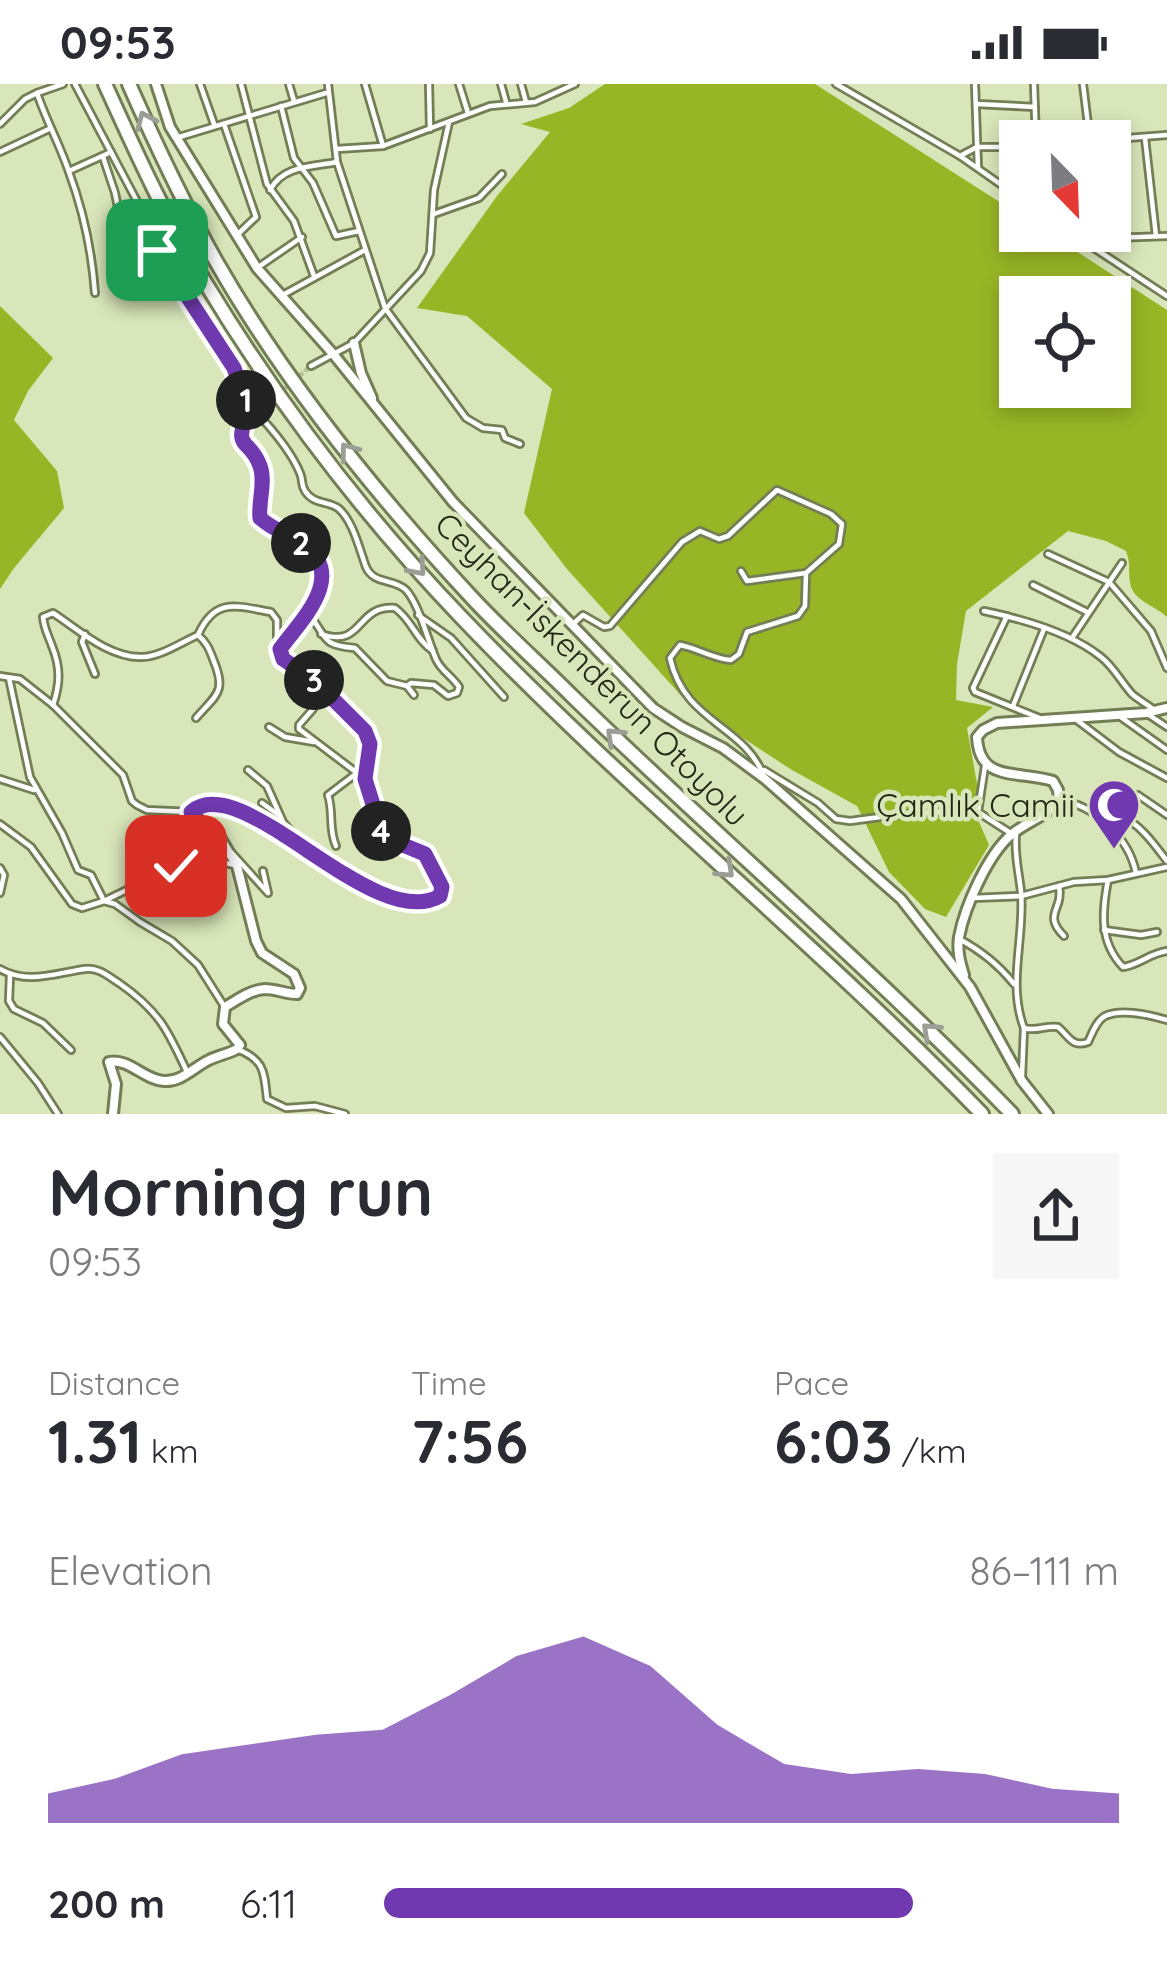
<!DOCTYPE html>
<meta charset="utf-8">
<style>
body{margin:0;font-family:Quicksand,sans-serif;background:#f7f7f7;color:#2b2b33;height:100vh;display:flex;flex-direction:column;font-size:45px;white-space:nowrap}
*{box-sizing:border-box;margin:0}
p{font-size:39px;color:#7c7c81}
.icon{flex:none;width:66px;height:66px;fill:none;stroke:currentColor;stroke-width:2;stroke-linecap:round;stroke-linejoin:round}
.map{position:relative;height:1030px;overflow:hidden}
.sheet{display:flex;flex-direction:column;background:#fff;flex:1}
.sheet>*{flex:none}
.needle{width:78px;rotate:157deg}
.fabs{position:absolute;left:999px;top:36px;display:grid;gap:24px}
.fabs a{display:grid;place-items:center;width:132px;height:132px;border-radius:0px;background:#fff;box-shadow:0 6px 18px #0003;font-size:60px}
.pin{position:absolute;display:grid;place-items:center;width:102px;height:102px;color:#fff;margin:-51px;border-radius:24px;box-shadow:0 6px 18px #0006}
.km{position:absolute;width:60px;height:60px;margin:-30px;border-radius:50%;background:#222;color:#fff;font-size:33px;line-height:60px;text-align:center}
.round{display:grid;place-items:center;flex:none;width:126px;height:126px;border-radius:0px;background:#f7f7f7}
.overview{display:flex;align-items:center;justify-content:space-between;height:204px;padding:0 48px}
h1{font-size:66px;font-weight:700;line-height:90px}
.metrics{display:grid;grid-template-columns:repeat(3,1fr);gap:18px;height:204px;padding:12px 48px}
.metrics div{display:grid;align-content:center}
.metrics b{font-size:60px;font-weight:700}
.metrics small{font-size:33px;font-weight:400}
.metrics p{font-size:33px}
.chart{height:336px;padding:24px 48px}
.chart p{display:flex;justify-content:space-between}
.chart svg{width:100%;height:216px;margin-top:12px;fill:#7039af;opacity:.7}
ul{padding:0 48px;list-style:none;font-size:39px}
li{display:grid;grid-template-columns:192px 144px 1fr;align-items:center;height:90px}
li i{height:30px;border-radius:15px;background:#7039af}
.status{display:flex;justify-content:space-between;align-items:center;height:84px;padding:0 60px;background:#fff;direction:ltr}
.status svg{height:33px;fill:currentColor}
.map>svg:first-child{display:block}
.forest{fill:#98b525;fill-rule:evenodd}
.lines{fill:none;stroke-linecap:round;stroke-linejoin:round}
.street-tunnel{stroke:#b5c098;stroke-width:4.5;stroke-dasharray:4.5 2;stroke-linecap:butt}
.street-casing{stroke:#727e55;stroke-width:10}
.secondary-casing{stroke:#727e55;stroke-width:14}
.highway-casing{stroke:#727e55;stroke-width:18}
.street{stroke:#fff;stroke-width:4.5}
.secondary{stroke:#fff;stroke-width:8}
.highway{stroke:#fff;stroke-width:12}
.oneway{stroke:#9c9e96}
.route-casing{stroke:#fff;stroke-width:24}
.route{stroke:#7039af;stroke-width:15}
.labels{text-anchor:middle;stroke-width:9;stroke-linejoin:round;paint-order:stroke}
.street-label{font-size:33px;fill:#232716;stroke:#d9e6b9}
.poi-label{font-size:33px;fill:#232716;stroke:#d9e6b9;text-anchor:end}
</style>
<div class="status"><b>09:53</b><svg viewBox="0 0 49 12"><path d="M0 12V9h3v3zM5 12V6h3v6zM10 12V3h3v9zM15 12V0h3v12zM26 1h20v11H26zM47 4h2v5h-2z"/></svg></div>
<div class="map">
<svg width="1167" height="1030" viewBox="0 0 1167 1030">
<rect width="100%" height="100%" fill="#d9e6b9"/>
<g class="forest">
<path d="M605,0H815L1020,131V147H1045L1167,226V533C1156,522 1132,517 1130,498C1128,484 1131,482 1126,467L1106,457L1068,447L966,527L957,580L956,616L993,623L967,644L978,705L976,731L989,761L946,833L925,825L889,788L857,722L792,686L686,617L567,485L524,429L552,305L467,232L417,224L497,112L550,48L521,40L569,24ZM1020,213H1110V303H1020Z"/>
<path d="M0,222L53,274L28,307L14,336L57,387L64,424L14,484L0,505Z"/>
</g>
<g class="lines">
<path class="street-tunnel" d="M265,321L311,282"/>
<g class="street-casing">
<g id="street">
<path d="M63,0L37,9C46,36 60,61 69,88C83,126 92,169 95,209"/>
<path d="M75,0L140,123L157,166L234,284L249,327"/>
<path d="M200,0L214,40"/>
<path d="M241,0L267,100L294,137L314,192"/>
<path d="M289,0L294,17"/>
<path d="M328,0L337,78L385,224L466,334L483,344L502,346L505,354L520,360"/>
<path d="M365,0L383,62"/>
<path d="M429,0L430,45"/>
<path d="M459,0L468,29"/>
<path d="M501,0L506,18"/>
<path d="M521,0L526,18"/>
<path d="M836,0L960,72L1020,114"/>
<path d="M975,0L978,84"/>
<path d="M1034,0L1036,57"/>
<path d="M1083,0L1090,57"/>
<path d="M977,20L1035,23"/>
<path d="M281,22L294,74L313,99L336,152L359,147"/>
<path d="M0,40L25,15L37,9"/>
<path d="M224,40L256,133L237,151"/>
<path d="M176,54L326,9"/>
<path d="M1145,54L1156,152"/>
<path d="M1087,57L1167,51"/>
<path d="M337,65L383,62L490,22L535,18L575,0"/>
<path d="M0,68L49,45"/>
<path d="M960,72L977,63H1020"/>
<path d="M103,73L115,109L132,192"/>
<path d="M69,87L111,68"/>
<path d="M270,106C283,81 313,83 337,78"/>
<path d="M434,130L479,114L502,90"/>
<path d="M1068,147L1167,212"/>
<path d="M1083,155L1167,152"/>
<path d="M257,184L302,153"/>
<path d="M281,212L365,166"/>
<path d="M311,282L354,259L421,187L430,169L434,106L449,38"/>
<path d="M256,328C272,345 291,367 300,389C304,399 300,398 305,407C313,420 327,417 338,424C353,436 360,467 366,483C374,501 394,494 406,506C419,520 428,557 436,575C441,587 452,592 459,603L457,609L448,612L434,601L411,599L407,602L414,611"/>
<path d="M1048,470L1109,498L1151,547L1167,584"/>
<path d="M741,487L747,497L806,489"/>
<path d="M1033,501L1087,528"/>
<path d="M984,527C1022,535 1070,548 1101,573C1114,583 1121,598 1132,610C1139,616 1148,621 1156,627"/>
<path d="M309,530C328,554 320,561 355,564L387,597L407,602"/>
<path d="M418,531L451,554L504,613"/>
<path d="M1007,532L973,604L975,608L1042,635"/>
<path d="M573,540L583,531L604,543L610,542L682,458L700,447L719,455L728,452L777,406L831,430L842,440L839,460L806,489L805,522L798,532L747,548L739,570L731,576C713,575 697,564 680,561L670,574C684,638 742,640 763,690"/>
<path d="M85,550L82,558L95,590"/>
<path d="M321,550C364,565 355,521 395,524C412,536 416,556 433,567"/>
<path d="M1072,554L1122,479"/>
<path d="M0,592L20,595L53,621L123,691L132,717L137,721L147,726L191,728"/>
<path d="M9,594L30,693L62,749L78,786L91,791L104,817L176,782L182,761L201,741"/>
<path d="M309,615L313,625L299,641V645L365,695"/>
<path d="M53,621C60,600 61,584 52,562C48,551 44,544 43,533L53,529C79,546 109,574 142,573C160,573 182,558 198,551C215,513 236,522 271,528L277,536V555L283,560"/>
<path d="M1013,622L1044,545"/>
<path d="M1146,629L1167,643"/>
<path d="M196,634C217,610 227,608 213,575C209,564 206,558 198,551"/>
<path d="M1122,634L1167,666"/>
<path d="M1078,637L1119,668L1167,694"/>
<path d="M269,643L285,653L314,658"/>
<path d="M248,686L267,702L283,738L299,757"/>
<path d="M764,686L818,719L836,735L850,737L895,731L955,727L978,728L1012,750"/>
<path d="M0,695L34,706"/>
<path d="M1138,711L1167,731"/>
<path d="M1059,716C1095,721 1129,754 1136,789"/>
<path d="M262,719L280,732"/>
<path d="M978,728L985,682"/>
<path d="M1105,739L1120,731C1140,740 1154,760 1167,777"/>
<path d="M0,740L31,763L72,820L82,824L104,817L115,820L140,838L172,857L198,881L224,922"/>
<path d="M1016,750C1014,771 1019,788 1021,808C1025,854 1007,899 1024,944C1036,948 1045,941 1058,943C1069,952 1072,964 1088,958C1092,950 1096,937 1105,932C1122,924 1150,931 1167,936"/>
<path d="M336,762C328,744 334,729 328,711L357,689"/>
<path d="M231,768L268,809L263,787"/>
<path d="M176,782L210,776L235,781"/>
<path d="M176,782L199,806"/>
<path d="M0,784L4,791L0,809"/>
<path d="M1108,796C1102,827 1099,858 1123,883C1139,881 1150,869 1167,867"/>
<path d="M1059,802C1064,826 1042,830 1064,852"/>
<path d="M973,814L1021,812L1074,798L1108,796L1167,783"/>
<path d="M1104,846L1141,851L1157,848"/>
<path d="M959,855C982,867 998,880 1014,900"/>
<path d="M0,885C28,901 55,889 85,885C98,883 108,892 119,899C159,927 168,946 188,990"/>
<path d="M10,891L9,917L14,925L43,939L71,966"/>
<path d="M0,953L38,999L58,1030"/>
<path d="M237,965C265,976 264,988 267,1015L286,1024L315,1022L345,1030"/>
<path d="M1022,992L1024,944"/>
</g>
</g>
<g class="secondary-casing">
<g id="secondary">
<path d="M156,0L170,43L257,184L334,271L453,418L653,624L682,643L723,664L765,695L901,815L970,903L1022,997L1048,1030"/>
<path d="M354,259L361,289L372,314"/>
<path d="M964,891C960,878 957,867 959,853C965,822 988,770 1012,750C1028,737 1046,733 1059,716L1058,706L1053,697C1018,686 979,699 977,653L983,646L997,639L1146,629L1167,624"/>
<path d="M113,1030L116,1000L109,978C129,974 144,996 164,997C182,998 194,983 209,976C219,971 228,970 237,965L240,961L223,940L225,923C237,916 250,906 265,905C276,905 286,910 297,910L300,904L294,890L262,869L256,857L237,782L221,755L193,731L191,728C242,683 374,852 439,812L443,803L425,770L391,756L382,749L365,695L370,660L365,647L313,596L283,575L280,565C300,538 343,499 309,465C295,451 274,447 259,434L261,383C244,355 235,362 249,327L256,328L264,321"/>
</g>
</g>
<g class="highway-casing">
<g id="highway">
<path d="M105,0C135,66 165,133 203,195C276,316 364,432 462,534C628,708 816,858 982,1030"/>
<path d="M129,0C156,61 184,121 217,179C287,301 379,414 475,517C506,550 540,580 572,612C717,753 871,884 1012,1030"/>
</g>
</g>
<use href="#street" class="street"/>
<use href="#secondary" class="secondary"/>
<use href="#highway" class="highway"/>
</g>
<defs><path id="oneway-chevron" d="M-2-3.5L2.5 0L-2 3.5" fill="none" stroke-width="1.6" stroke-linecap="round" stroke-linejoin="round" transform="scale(3)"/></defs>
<g class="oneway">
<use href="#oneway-chevron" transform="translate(145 36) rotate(-114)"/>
<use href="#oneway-chevron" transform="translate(348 367) rotate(-127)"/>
<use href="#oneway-chevron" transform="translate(418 484) rotate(49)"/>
<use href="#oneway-chevron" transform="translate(614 652) rotate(-136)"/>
<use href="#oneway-chevron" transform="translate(726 786) rotate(43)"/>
<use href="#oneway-chevron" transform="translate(930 947) rotate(-137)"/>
</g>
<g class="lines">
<g class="route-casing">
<path id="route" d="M157,166L234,284L249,327C231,367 250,353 260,382C266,398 258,418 260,434C272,445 287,450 301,459C349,491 302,535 280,565L283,575L314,596L365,647L370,660L365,695L382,749L391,756L425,770L442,803L440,812C373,851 242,683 191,728L202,740L182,761L176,782"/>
</g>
<use href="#route" class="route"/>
</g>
<defs>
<g id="mosque-pin" transform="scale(2.7)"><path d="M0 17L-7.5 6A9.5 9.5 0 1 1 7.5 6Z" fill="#7039af" stroke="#d9e6b9"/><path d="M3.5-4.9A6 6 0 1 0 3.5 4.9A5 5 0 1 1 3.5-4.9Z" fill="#fff"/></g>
</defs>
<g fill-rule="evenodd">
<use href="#mosque-pin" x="1114" y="721"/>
</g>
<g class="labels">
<g class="street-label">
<text transform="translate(592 585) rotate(45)" y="12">Ceyhan-İskenderun Otoyolu</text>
</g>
<g class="poi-label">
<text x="1075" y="733">Çamlık Camii</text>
</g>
</g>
</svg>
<div class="fabs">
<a><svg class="needle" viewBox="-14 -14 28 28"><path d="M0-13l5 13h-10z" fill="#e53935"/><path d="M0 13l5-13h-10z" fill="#7c7c81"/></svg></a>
<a><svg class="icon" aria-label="locate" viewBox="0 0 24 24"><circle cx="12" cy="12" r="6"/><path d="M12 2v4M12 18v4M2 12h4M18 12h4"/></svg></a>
</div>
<div class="pin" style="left:157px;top:166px;background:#1e9e55"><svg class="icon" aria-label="arrive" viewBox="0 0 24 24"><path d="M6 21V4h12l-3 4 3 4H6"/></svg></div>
<div class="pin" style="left:176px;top:782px;background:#d93025"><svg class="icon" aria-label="check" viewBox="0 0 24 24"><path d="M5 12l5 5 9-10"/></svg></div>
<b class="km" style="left:246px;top:316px">1</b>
<b class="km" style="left:301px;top:459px">2</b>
<b class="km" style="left:314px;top:596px">3</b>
<b class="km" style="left:381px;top:747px">4</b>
</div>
<section class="sheet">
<div class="overview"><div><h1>Morning run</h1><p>09:53</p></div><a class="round"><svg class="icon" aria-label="share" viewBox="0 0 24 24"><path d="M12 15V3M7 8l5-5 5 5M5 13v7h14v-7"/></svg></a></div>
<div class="metrics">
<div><p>Distance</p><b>1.31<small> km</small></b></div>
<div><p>Time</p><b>7:56</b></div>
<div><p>Pace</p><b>6:03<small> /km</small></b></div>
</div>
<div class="chart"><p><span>Elevation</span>86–111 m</p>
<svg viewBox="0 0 160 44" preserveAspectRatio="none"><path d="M0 44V38L10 35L20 30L30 28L40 26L50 25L60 18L70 10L80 6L90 12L100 24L110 32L120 34L130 33L140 34L150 37L160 38V44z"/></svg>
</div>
<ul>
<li><b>200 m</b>6:11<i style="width:72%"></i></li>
</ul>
</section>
